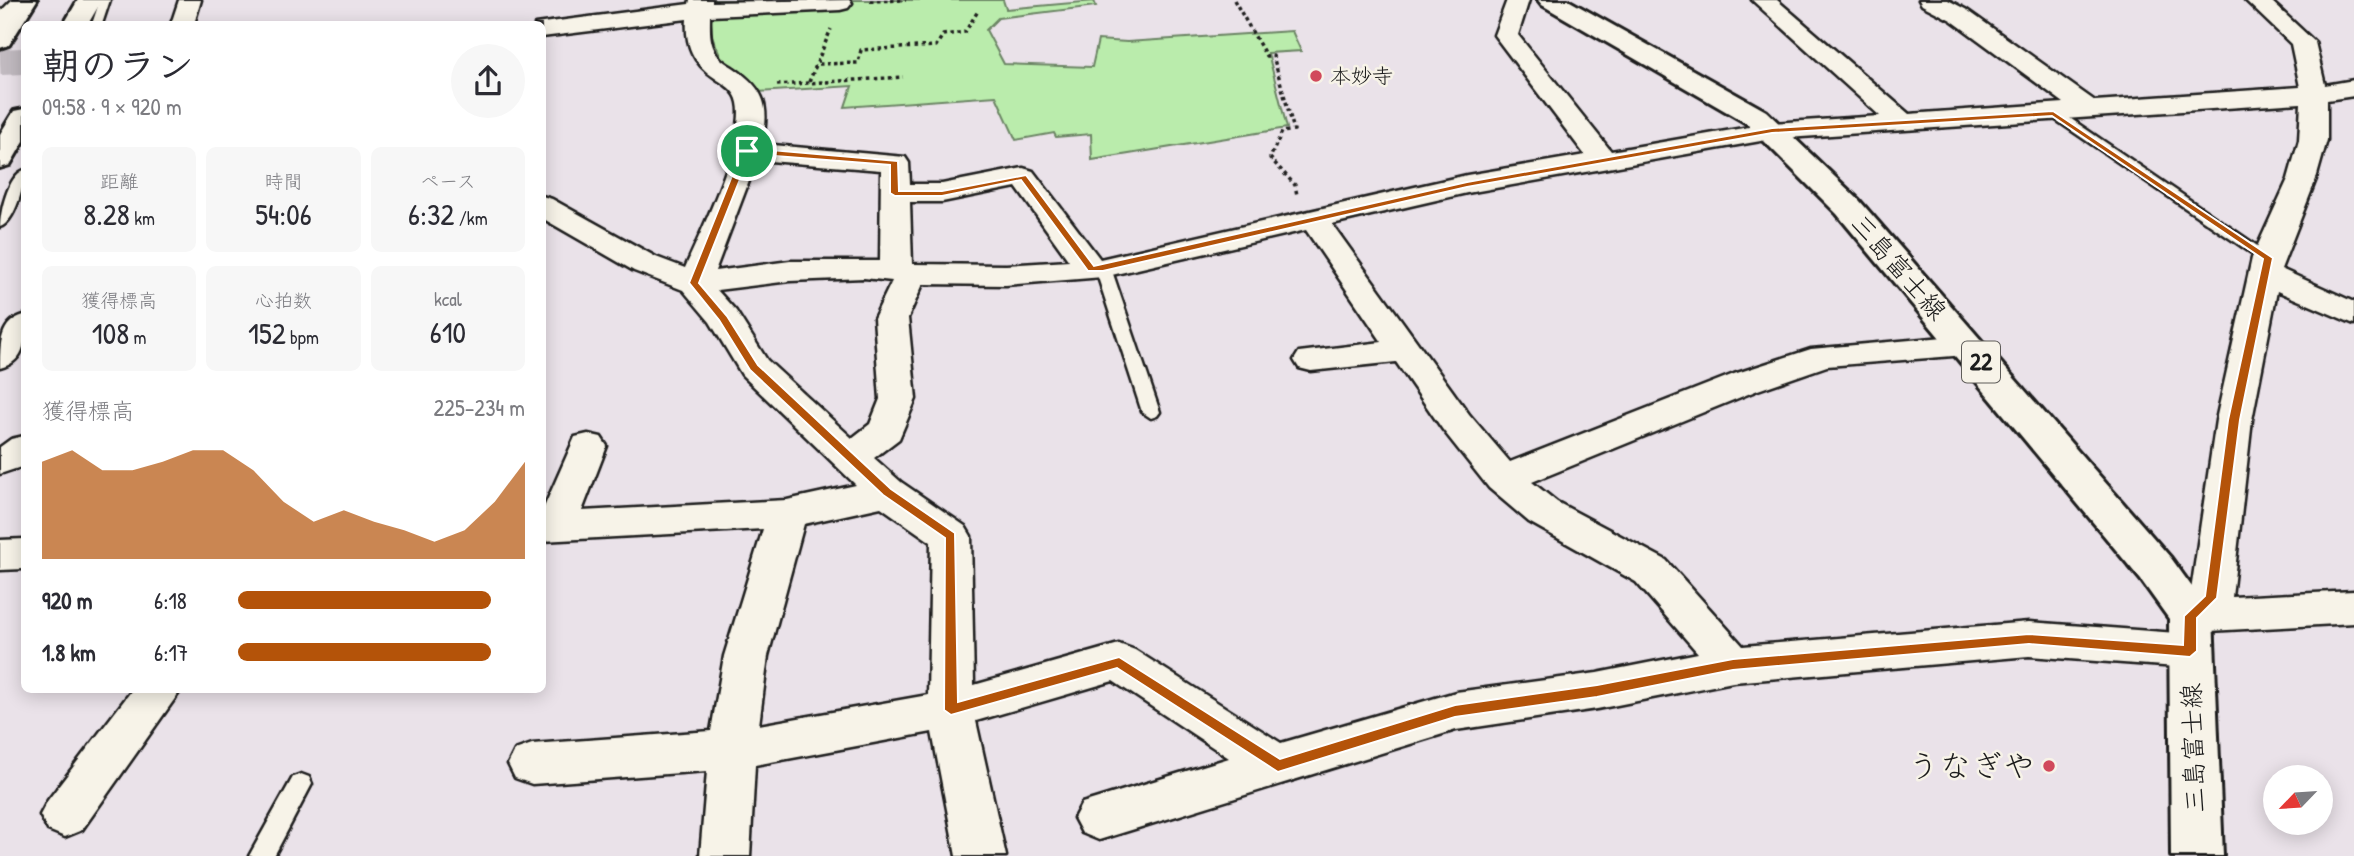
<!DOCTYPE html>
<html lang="ja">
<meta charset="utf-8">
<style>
body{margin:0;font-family:"Patrick Hand","Klee One",sans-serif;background:#f7f7f7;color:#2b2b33;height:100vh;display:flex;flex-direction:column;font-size:26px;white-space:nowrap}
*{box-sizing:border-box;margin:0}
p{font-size:23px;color:#7c7c81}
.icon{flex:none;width:38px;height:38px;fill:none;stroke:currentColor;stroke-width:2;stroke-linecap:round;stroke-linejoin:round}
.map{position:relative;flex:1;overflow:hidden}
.panel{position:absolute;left:21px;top:21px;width:525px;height:672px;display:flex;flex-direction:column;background:#fff;border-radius:10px;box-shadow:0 4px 18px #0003}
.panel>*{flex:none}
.needle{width:46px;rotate:245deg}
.controls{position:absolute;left:2263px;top:765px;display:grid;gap:14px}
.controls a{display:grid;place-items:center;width:70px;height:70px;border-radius:50%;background:#fff;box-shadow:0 4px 18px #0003;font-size:35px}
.pin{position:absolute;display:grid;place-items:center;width:60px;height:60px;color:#fff;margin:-30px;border:4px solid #fff;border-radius:50%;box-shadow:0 2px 7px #0007}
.round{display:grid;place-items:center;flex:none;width:74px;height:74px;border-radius:37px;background:#f7f7f7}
.headline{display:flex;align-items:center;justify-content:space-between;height:119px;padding:0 21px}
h1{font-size:38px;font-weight:600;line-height:52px}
.figures{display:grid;grid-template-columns:repeat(3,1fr);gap:10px;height:119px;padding:7px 21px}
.figures div{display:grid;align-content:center;border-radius:10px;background:#f7f7f7;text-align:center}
.figures b{font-size:30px;font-weight:600}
.figures small{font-size:19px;font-weight:400}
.figures p{font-size:19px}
.chart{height:196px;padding:14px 21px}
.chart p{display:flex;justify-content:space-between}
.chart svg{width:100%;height:126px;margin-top:7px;fill:#b45309;opacity:.7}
ul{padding:0 21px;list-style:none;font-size:23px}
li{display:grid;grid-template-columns:112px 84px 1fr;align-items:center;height:52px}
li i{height:18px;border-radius:9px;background:#b45309}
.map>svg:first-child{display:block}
.green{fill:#baecac;stroke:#6b8464;stroke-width:2}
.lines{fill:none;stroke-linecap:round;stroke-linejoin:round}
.street-tunnel{stroke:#c1bac0;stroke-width:26;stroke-dasharray:26 13;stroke-linecap:butt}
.lane-casing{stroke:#1c1c1c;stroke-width:5}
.street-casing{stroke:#1c1c1c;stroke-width:5}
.primary-casing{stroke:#1c1c1c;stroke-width:6}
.highway-casing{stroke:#1c1c1c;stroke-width:6}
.path{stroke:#1c1c1c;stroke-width:3.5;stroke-dasharray:3.5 3.5;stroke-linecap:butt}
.lane{fill:#f7f3e8;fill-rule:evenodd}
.street{fill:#f7f3e8;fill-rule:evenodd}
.primary{fill:#f7f3e8;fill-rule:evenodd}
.highway{fill:#f7f3e8;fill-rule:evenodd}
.route{fill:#b45309;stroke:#fff;stroke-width:2;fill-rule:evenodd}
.poi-dot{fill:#d1495b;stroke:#f7f3e8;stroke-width:2.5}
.labels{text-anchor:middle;stroke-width:5;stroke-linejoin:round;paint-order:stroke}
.far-poi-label{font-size:21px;fill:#1c1c1c;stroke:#f7f3e8;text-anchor:start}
.shield{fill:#f7f3e8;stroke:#5e5c59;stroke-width:2}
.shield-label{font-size:24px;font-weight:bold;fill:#1c1c1c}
.street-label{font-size:26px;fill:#1c1c1c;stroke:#f7f3e8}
.near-poi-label{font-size:32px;fill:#1c1c1c;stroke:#f7f3e8;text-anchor:end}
</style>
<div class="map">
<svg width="2354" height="856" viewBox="0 0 2354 856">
<rect width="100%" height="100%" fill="#eae2e9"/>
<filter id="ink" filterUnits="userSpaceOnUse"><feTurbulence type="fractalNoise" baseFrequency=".0143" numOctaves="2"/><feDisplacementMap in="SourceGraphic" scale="14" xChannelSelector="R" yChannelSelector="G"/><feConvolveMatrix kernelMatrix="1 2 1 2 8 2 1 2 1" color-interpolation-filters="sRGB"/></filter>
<g filter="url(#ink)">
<path class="green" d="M709,0H1003L1006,9L1094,1L1096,6L998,18L986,30L1004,64L1092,67L1098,40L1127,42L1292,31L1301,51L1268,53L1287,128L1092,160L1091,134L1056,137L1054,133L1016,140L996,96L845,107L852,86L758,92L724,64L712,36Z"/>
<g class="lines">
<path class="street-tunnel" d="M0,62L24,61"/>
<g class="lane-casing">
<g id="lane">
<path d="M12,0H23L0,21V12Z"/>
<path d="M100,0H110L102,24H92Z"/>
<path d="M2054,109L2058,110L2275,258L2273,261H2263L2050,116L2048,113Z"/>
<path d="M24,170C25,184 15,222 0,227C0,212 8,176 24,170Z"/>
<path d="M1103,263L1111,268L1160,412L1157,416L1151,418L1142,412L1095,268Z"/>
<path d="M301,774L309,777L312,784L274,856H249L293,777Z"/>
</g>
</g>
<g class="street-casing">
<g id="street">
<path d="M179,0H201L194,24H171Z"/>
<path d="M690,0H712V2L849,0L852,3L848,8L840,10L710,16C710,27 709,39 714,49C717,58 726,63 734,68C766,90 770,107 762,144L905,157L909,163L910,184H942L1023,168L1033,171L1100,259L1467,175L1585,155L1494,35L1507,0H1529L1518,35L1611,151L1772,123L1880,116L1752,0H1777L1909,114L2064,103L1951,20L1922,5L1919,0H1948L1967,10L2095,101L2300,87L2291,44L2245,0H2270L2315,42L2325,85L2354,80V96L2327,100V140L2316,179L2281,269L2354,302V324L2277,291L2252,420L2232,597L2354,591V623L2191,632L2176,628L2170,616L2176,604L2191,591L2216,420L2252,258L2288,179L2299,140L2301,103L1772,139L1467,193L1332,224L1469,414L1510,462L1734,374L1811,349L1966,335L1978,338L1983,345L1978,352L1966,355L1827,366L1758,390L1532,482L1557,502L1666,560L1743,646L2029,622L2190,634L2206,639L2212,651L2206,663L2190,668L2029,656L1733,682L1597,709L1456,730L1099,840L1082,833L1074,818L1082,803L1229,758L1113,681L976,721L1006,856H956L932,732L755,765L750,856H700L707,771L532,784L515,778L508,764L515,750L532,744L711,731L724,656L763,529L542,541V512L575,437L588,434L601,437L607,446L582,511L787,500L856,485L742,375L710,322L683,290L634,271L542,218V196L552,199L656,257L685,268C699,236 754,125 735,95C731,88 722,83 715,78C693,63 685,45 687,19L542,37V24H535L689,4ZM757,160L881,170L880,261H790L715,271ZM1016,187L1069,261L1006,265L912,264L910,202H942ZM1306,230L1382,342L1299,352L1294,360L1299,368L1311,371L1396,362L1443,430L1489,488L1529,522L1636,582L1698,653L1597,673L1456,692L1281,743L1135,650L1119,644L974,685L971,536L965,526L901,482L874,458L899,439L916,399L908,318L923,284L1006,285L1103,277ZM864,278L892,281L874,318L880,399L870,424L852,438L767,360L736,311L717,290L790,281ZM881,507L931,542L928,695L759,725L768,656L804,524Z"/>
<path d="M24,315C26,338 27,361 0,368C0,343 0,322 24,315Z"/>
<path d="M24,436V466L0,474V447L11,439Z"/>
<path d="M24,539V569L0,570V540Z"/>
<path d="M132,690H181L82,830L65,837L48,830L40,815L48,800Z"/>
</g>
</g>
<g class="primary-casing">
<path id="primary" d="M1538,0H1568L1766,111L1859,200L2171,558L2213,616L2223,856H2171L2169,619L2141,580L1837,214L1746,123L1542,5Z"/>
</g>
<g class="highway-casing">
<g id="highway">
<path d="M13,0H37L9,45L0,48V20Z"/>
<path d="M78,0H102L88,24H64Z"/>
<path d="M24,109V141L10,165L0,168V134L14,111Z"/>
</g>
</g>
<g class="path">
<path d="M1234,0L1266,56H1273L1294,130L1282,132L1270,158L1295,185L1297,195"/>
<path d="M870,1L906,0"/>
<path d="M819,64L858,63L861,50L936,46L943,35L965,32L978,11"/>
<path d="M809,82L831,29"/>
<path d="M777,85L903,77"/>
</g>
<use href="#lane" class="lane"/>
<use href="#street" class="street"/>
<use href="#primary" class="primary"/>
<use href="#highway" class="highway"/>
</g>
</g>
<path class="route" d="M2053,111L2273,258L2240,420L2217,598L2197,618V651L2190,657L2029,644L1733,670L1597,697L1455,717L1278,772L1117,668L951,715L944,710L945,538L883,495L750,370L719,320L689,283L742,151L747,148L898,161L899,191H942L1026,175L1094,266L1467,182L1772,128ZM2052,116L2263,259L2228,420L2205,596L2184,616L2183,645L2029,634L1733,659L1597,685L1455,705L1280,759L1119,657L958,702L955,533L891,489L758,365L727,316L699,283L750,154L890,165V193L895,196H942L1021,180L1088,271H1103L1467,187L1772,133Z"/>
<g class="poi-dot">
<circle cx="1316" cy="76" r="7"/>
<circle cx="2049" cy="766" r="7"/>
</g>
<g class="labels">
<g class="far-poi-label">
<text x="1330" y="83">本妙寺</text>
</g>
<rect class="shield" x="1962" y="341.5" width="38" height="41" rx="5"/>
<g class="shield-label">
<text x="1981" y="370">22</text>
</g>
<g class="street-label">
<text transform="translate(1899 267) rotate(49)" y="9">三島富士線</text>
<text transform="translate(2193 748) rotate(-92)" y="9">三島富士線</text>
</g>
<g class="near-poi-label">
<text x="2035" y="777">うなぎや</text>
</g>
</g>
</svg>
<div class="controls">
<a><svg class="needle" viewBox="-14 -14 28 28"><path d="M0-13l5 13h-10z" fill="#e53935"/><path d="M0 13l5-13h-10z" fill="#7c7c81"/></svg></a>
</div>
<div class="pin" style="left:747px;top:151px;background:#1e9e55"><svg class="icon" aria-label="arrive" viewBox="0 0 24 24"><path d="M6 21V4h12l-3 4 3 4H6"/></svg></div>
<section class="panel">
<div class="headline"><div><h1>朝のラン</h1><p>09:58 · 9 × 920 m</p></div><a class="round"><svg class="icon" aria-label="share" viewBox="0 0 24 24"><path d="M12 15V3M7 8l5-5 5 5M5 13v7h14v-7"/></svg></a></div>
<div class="figures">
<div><p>距離</p><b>8.28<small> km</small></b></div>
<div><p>時間</p><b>54:06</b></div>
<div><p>ペース</p><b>6:32<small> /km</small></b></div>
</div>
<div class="figures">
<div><p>獲得標高</p><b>108<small> m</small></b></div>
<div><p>心拍数</p><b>152<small> bpm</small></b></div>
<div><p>kcal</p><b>610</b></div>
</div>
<div class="chart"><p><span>獲得標高</span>225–234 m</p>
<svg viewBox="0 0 160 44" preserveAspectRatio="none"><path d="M0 44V10L10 6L20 13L30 13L40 10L50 6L60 6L70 13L80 24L90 31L100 27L110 31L120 34L130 38L140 34L150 24L160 10V44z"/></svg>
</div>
<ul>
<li><b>920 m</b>6:18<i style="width:88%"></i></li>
<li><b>1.8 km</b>6:17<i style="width:88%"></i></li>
</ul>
</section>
</div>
